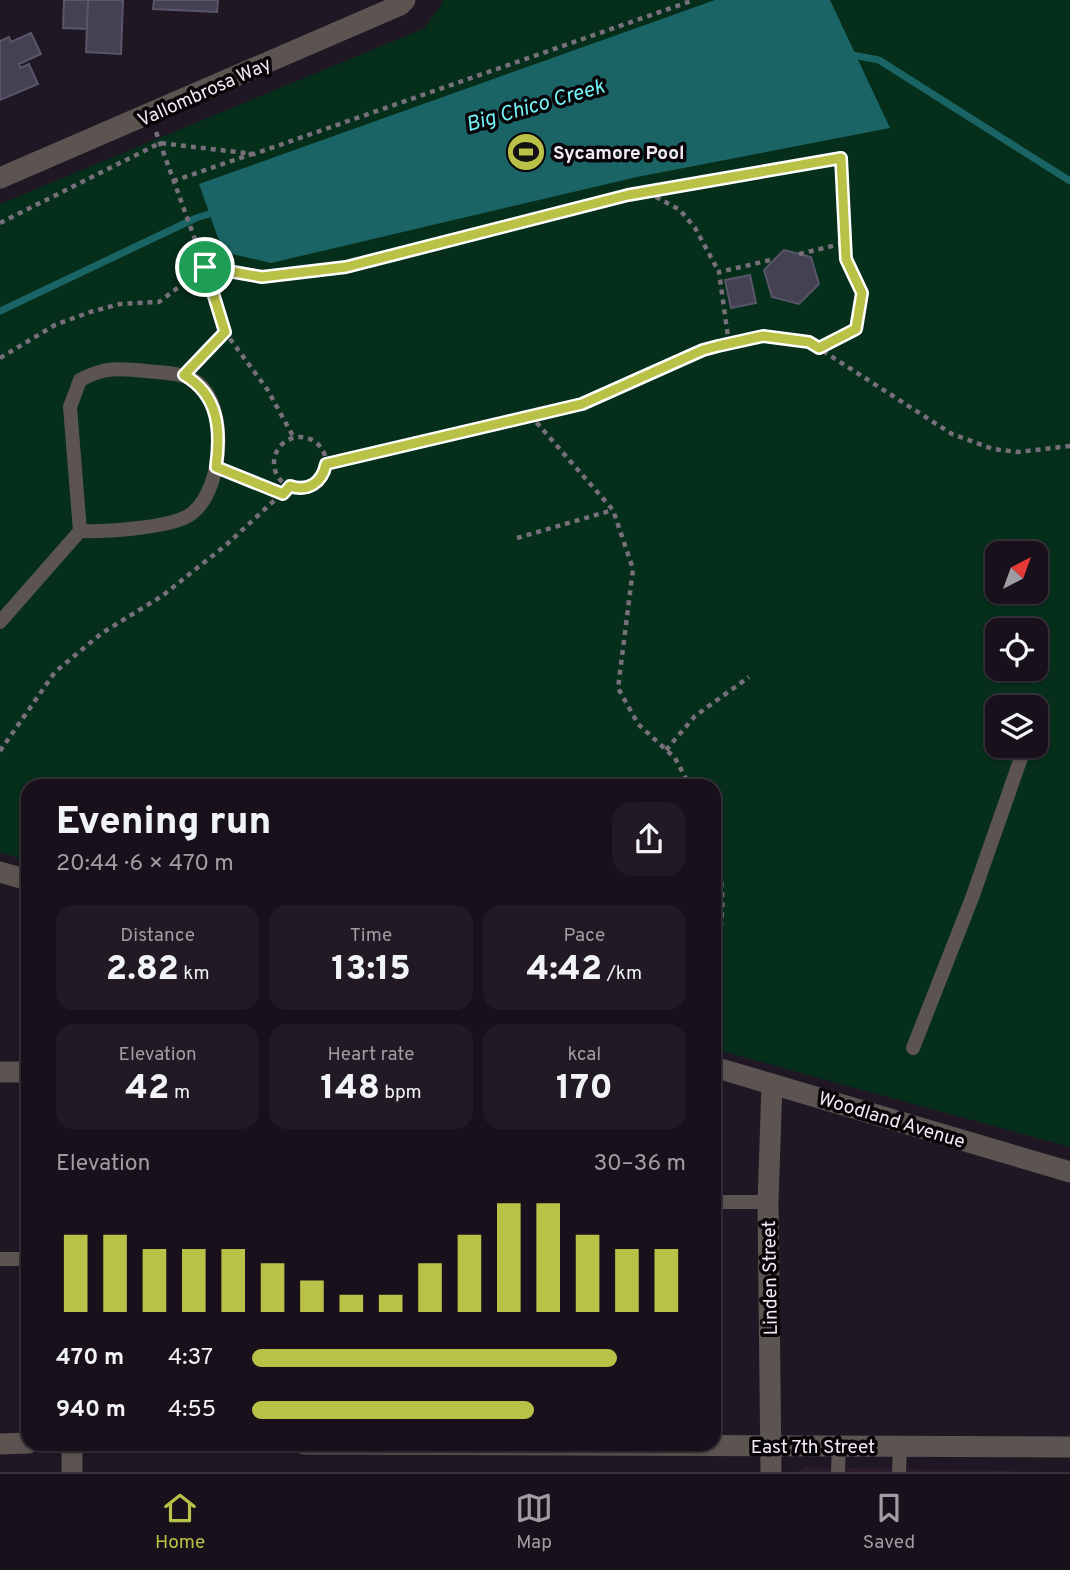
<!DOCTYPE html>
<meta charset="utf-8">
<style>
body{margin:0;font-family:Overpass,sans-serif;background:#211a24;color:#f1f3f6;height:100vh;display:flex;flex-direction:column;font-size:26px;white-space:nowrap}
*{box-sizing:border-box;margin:0}
p{font-size:23px;color:#9f9da3}
.icon{flex:none;width:38px;height:38px;fill:none;stroke:currentColor;stroke-width:2;stroke-linecap:round;stroke-linejoin:round}
.map{position:relative;flex:1;overflow:hidden}
.panel{position:absolute;left:21px;top:779px;width:700px;height:672px;display:flex;flex-direction:column;background:#18111b;border-radius:21px;box-shadow:0 2px 5px #0004,0 0 0 2px #36313a}
.panel>*{flex:none}
.needle{width:46px;rotate:41deg}
.fabs{position:absolute;left:985px;top:541px;display:grid;gap:14px}
.fabs a{display:grid;place-items:center;width:63px;height:63px;border-radius:14px;background:#18111b;box-shadow:0 2px 5px #0004,0 0 0 2px #36313a;font-size:35px}
.pin{position:absolute;display:grid;place-items:center;width:60px;height:60px;color:#fff;margin:-30px;border:4px solid #fff;border-radius:50%;box-shadow:0 2px 7px #0007}
.round{display:grid;place-items:center;flex:none;width:74px;height:74px;border-radius:21px;background:#211a24}
.overview{display:flex;align-items:center;justify-content:space-between;height:119px;padding:0 35px}
h1{font-size:38px;font-weight:800;line-height:52px}
.metrics{display:grid;grid-template-columns:repeat(3,1fr);gap:10px;height:119px;padding:7px 35px}
.metrics div{display:grid;align-content:center;border-radius:18px;background:#211a24;text-align:center}
.metrics b{font-size:35px;font-weight:800}
.metrics small{font-size:19px;font-weight:400}
.metrics p{font-size:19px}
.chart{height:196px;padding:14px 35px}
.chart p{display:flex;justify-content:space-between}
.chart svg{width:100%;height:126px;margin-top:7px;stroke:#b9c146;stroke-width:6}
ul{padding:0 35px;list-style:none;font-size:23px}
li{display:grid;grid-template-columns:112px 84px 1fr;align-items:center;height:52px}
li i{height:18px;border-radius:9px;background:#b9c146}
.tabs{display:flex;justify-content:space-around;align-items:center;height:98px;border-top:2px solid #36313a;background:#18111b;font-size:19px;color:#9f9da3}
.tabs a{display:grid;justify-items:center;gap:4px}
.tabs .current{color:#b9c146}
.map>svg:first-child{display:block}
.built{fill:#2a1c2e}
.green{fill:#052e1b;fill-rule:evenodd}
.water{fill:#1b6466}
.lines{fill:none;stroke-linecap:round;stroke-linejoin:round}
.stream{stroke:#1b6466;stroke-width:7}
.building{fill:#434152;stroke:#585668;stroke-width:2}
.path{stroke:#776f7a;stroke-width:4.5;stroke-dasharray:5 5;stroke-linecap:butt}
.lane{stroke:#5c5450;stroke-width:14}
.street{stroke:#5c5450;stroke-width:21}
.route-casing{stroke:#fff;stroke-width:14}
.route{stroke:#b9c146;stroke-width:9}
.labels{text-anchor:middle;stroke-width:7;stroke-linejoin:round;paint-order:stroke}
.street-label{font-size:19px;fill:#f0eaf3;stroke:#080509}
.poi-label{font-size:19px;font-weight:bold;fill:#f0eaf3;stroke:#080509;text-anchor:start}
.water-label{font-size:21px;font-style:italic;fill:#71f5f8;stroke:#080509}
</style>
<div class="map">
<svg width="1070" height="1472" viewBox="0 0 1070 1472">
<rect width="100%" height="100%" fill="#201724"/>
<path class="built" d="M806,1467L1059,1472H796Z"/>
<path class="green" d="M444,0H1070V1147L714,1049V786H28V861L0,852V204L425,28ZM998,553H1036V592H998ZM998,630H1036V668H998ZM998,707H1036V746H998Z"/>
<path class="water" d="M715,0H830L890,128L637,177L271,263L223,252L199,184Z"/>
<g class="lines">
<g class="stream">
<path d="M847,54L879,60L1070,181"/>
<path d="M0,311L196,218L216,212"/>
</g>
</g>
<g class="building">
<path d="M64,0H88L87,29L63,28Z"/>
<path d="M88,0H123L121,54L86,52Z"/>
<path d="M154,0H218L217,12L153,9Z"/>
<path d="M31,33L41,54L19,64L20,68L29,64L38,84L0,100V41L9,37L11,42Z"/>
<path d="M784,250L811,257L819,284L799,304L772,297L764,270Z"/>
<path d="M750,275L756,303L731,308L725,280Z"/>
</g>
<g class="lines">
<g class="path">
<path d="M156,132L205,267L225,332L267,389L294,438"/>
<path d="M173,181L252,154"/>
<path d="M647,192L680,210L695,228L719,272"/>
<path d="M0,223L160,143L254,154L694,0"/>
<path d="M799,254L845,243"/>
<path d="M205,267L262,277L346,267L628,195L841,158L846,259L862,293L856,329L819,348"/>
<path d="M729,344L719,272L775,259"/>
<path d="M0,358L55,325L90,312L120,304L159,302L205,267"/>
<path d="M196,362L225,332"/>
<path d="M530,415L613,510L633,569L618,688L638,724L675,758L690,786"/>
<circle cx="300" cy="463" r="26"/>
<path d="M326,464L582,404L703,350L763,336L809,342L952,434L993,449L1018,452L1070,446"/>
<path d="M232,473L283,494"/>
<path d="M517,538L613,510"/>
<path d="M666,750L695,716L749,677"/>
<path d="M0,751L55,672L102,633L162,596L226,545L290,486"/>
<path d="M714,843C724,882 726,918 714,957"/>
</g>
<g class="lane">
<path d="M0,622L80,531L70,407L80,380C104,367 119,368 146,371C163,373 183,372 198,383C230,408 223,499 186,517C164,528 105,532 80,531"/>
<path d="M913,1048L972,898L1022,755"/>
<path d="M714,1202H768"/>
<path d="M0,1259H28"/>
<path d="M838,1472L839,1446"/>
<path d="M899,1472L900,1446"/>
</g>
<g class="street">
<path d="M0,178L400,5L405,0"/>
<path d="M0,872L28,880"/>
<path d="M714,1067L1070,1172"/>
<path d="M0,1072H28"/>
<path d="M0,1444L28,1443"/>
<path d="M304,1444L1070,1447"/>
<path d="M72,1472V1444"/>
<path d="M771,1472L768,1202L772,1084"/>
</g>
</g>
<g class="lines">
<g class="route-casing">
<path id="route" d="M841,158L846,259L862,293L856,329L819,348L809,342L763,336L718,346L703,350L582,404L326,464C322,483 308,492 290,486L283,494L216,467C221,430 219,395 184,375L225,332L205,267L262,277L346,267L628,195Z"/>
</g>
<use href="#route" class="route"/>
</g>
<defs>
<g id="stadium-disc" transform="scale(2.0125)"><circle r="9.5" fill="#b9c146" stroke="#080509"/><path d="M0-5a6.5 5 0 1 0 0 10a6.5 5 0 1 0 0-10ZM-3.5-1.8h7v3.6h-7Z" fill="#111"/></g>
</defs>
<g fill-rule="evenodd">
<use href="#stadium-disc" x="526" y="152"/>
</g>
<g class="labels">
<g class="street-label">
<text transform="translate(204 91) rotate(-24)" y="7">Vallombrosa Way</text>
<text transform="translate(892 1119) rotate(17)" y="7">Woodland Avenue</text>
<text transform="translate(769 1278) rotate(-91)" y="7">Linden Street</text>
<text x="813" y="1453">East 7th Street</text>
</g>
<g class="poi-label">
<text x="553" y="159">Sycamore Pool</text>
</g>
<g class="water-label">
<text transform="translate(535 105) rotate(-16)" y="7">Big Chico Creek</text>
</g>
</g>
</svg>
<div class="fabs">
<a><svg class="needle" viewBox="-14 -14 28 28"><path d="M0-13l5 13h-10z" fill="#e53935"/><path d="M0 13l5-13h-10z" fill="#9f9da3"/></svg></a>
<a><svg class="icon" aria-label="locate" viewBox="0 0 24 24"><circle cx="12" cy="12" r="6"/><path d="M12 2v4M12 18v4M2 12h4M18 12h4"/></svg></a>
<a><svg class="icon" aria-label="layers" viewBox="0 0 24 24"><path d="M12 4l9 5-9 5-9-5zM3 14l9 5 9-5"/></svg></a>
</div>
<div class="pin" style="left:205px;top:267px;background:#1e9e55"><svg class="icon" aria-label="arrive" viewBox="0 0 24 24"><path d="M6 21V4h12l-3 4 3 4H6"/></svg></div>
<section class="panel">
<div class="overview"><div><h1>Evening run</h1><p>20:44 · 6 × 470 m</p></div><a class="round"><svg class="icon" aria-label="share" viewBox="0 0 24 24"><path d="M12 15V3M7 8l5-5 5 5M5 13v7h14v-7"/></svg></a></div>
<div class="metrics">
<div><p>Distance</p><b>2.82<small> km</small></b></div>
<div><p>Time</p><b>13:15</b></div>
<div><p>Pace</p><b>4:42<small> /km</small></b></div>
</div>
<div class="metrics">
<div><p>Elevation</p><b>42<small> m</small></b></div>
<div><p>Heart rate</p><b>148<small> bpm</small></b></div>
<div><p>kcal</p><b>170</b></div>
</div>
<div class="chart"><p><span>Elevation</span>30–36 m</p>
<svg viewBox="0 0 160 44" preserveAspectRatio="none"><path d="M5 44V17M15 44V17M25 44V22M35 44V22M45 44V22M55 44V27M65 44V33M75 44V38M85 44V38M95 44V27M105 44V17M115 44V6M125 44V6M135 44V17M145 44V22M155 44V22"/></svg>
</div>
<ul>
<li><b>470 m</b>4:37<i style="width:84%"></i></li>
<li><b>940 m</b>4:55<i style="width:65%"></i></li>
</ul>
</section>
</div>
<nav class="tabs">
<a class="current"><svg class="icon" aria-label="home" viewBox="0 0 24 24"><path d="M3 11l9-7 9 7M6 9v11h12V9"/></svg>Home</a>
<a><svg class="icon" aria-label="map" viewBox="0 0 24 24"><path d="M3 6l6-2 6 2 6-2v14l-6 2-6-2-6 2zM9 4v14M15 6v14"/></svg>Map</a>
<a><svg class="icon" aria-label="saved" viewBox="0 0 24 24"><path d="M7 4h10v16l-5-4-5 4z"/></svg>Saved</a>
</nav>
